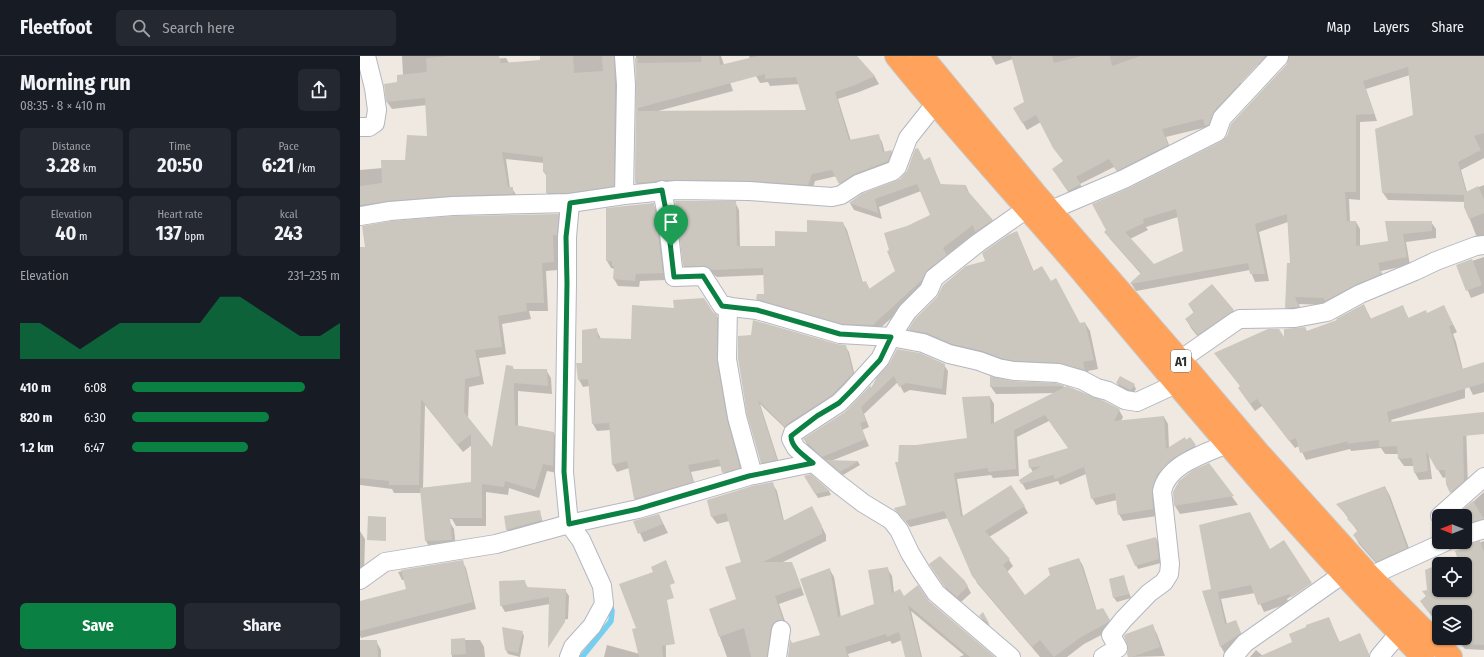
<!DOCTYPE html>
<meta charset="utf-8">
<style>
body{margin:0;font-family:"Fira Sans Condensed",sans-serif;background:#242831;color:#f1f3f6;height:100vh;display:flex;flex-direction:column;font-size:15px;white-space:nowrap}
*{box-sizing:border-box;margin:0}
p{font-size:13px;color:#9ea1a6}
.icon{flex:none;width:22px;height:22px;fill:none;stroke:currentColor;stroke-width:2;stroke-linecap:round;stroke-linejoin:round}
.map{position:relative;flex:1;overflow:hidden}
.drawer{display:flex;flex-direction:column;background:#171b24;width:360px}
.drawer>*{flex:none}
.needle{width:26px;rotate:270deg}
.tools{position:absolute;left:1072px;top:453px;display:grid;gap:8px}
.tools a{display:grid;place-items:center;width:40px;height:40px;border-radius:6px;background:#171b24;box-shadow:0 1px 3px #0004;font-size:20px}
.pin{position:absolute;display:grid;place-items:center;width:34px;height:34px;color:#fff;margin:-41px -17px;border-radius:50% 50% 50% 0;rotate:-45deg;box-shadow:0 0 4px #0007}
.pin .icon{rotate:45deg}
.round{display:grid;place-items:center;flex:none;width:42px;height:42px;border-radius:6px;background:#242831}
.headline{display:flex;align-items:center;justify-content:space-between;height:68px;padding:0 20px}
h1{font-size:22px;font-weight:700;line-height:30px}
.figures{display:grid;grid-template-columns:repeat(3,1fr);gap:6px;height:68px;padding:4px 20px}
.figures div{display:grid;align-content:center;border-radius:6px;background:#242831;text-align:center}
.figures b{font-size:20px;font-weight:700}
.figures small{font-size:11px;font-weight:400}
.figures p{font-size:11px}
.chart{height:112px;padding:8px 20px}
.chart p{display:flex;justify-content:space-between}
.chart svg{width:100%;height:72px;margin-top:4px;fill:#0b8043;opacity:.7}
.button{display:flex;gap:8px;margin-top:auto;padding:8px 20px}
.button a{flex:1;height:46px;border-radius:6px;background:#0b8043;color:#fff;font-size:16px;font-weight:700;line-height:46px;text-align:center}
.button a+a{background:#242831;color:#f1f3f6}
ul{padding:0 20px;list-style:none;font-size:13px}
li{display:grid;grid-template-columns:64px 48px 1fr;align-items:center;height:30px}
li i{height:10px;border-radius:5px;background:#0b8043}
header{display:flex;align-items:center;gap:24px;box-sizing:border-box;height:56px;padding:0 20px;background:#171b24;border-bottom:1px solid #363941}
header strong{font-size:19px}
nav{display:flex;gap:22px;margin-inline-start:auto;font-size:14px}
.search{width:280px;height:36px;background:#242831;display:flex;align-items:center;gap:10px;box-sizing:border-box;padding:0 14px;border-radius:6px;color:#9ea1a6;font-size:15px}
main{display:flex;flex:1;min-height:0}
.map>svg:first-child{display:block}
.shadow{fill:#0003;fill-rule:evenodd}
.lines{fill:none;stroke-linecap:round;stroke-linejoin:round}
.stream{stroke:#75cff0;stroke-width:5.5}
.building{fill:#cbc7bf;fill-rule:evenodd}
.street-casing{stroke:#b4b7c1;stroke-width:20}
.highway-casing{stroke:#c9c9c9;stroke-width:24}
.street{stroke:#fff;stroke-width:18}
.highway{stroke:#ffa35c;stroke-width:22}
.route-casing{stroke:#fff;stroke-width:8}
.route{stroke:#0b8043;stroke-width:5}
.labels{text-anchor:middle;stroke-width:3;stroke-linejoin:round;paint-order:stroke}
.shield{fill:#fff;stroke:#6d6d6d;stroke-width:1}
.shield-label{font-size:13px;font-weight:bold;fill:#2e2e2e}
</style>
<header>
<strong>Fleetfoot</strong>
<div class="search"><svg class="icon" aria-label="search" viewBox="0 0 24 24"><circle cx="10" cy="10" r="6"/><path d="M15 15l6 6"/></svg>Search here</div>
<nav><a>Map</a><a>Layers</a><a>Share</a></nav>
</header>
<main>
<section class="drawer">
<div class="headline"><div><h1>Morning run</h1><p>08:35 · 8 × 410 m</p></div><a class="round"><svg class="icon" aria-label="share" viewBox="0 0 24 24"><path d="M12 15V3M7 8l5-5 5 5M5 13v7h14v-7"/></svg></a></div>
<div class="figures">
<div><p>Distance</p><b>3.28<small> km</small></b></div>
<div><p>Time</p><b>20:50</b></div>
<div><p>Pace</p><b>6:21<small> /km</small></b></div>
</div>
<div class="figures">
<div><p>Elevation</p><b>40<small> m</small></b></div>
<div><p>Heart rate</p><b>137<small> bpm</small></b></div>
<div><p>kcal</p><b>243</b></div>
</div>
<div class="chart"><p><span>Elevation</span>231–235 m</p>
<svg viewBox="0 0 160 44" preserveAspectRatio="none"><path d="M0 44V22L10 22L20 30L30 38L40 30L50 22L60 22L70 22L80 22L90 22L100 6L110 6L120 14L130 22L140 30L150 30L160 22V44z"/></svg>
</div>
<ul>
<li><b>410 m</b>6:08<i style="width:83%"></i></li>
<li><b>820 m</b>6:30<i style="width:66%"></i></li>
<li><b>1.2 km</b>6:47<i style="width:56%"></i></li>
</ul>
<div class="button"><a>Save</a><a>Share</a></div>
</section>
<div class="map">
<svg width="1124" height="601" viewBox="0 0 1124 601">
<rect width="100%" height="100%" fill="#efe9e1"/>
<g class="shadow">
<path d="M42,0H117L105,5L146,2L149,7L181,5V0H261L257,137L191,144L187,137V121L184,116V107L146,103L150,132H152L156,139V145L4,156L0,150V114L23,112L46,105L68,81L67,49L32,53L27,46L43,19Z"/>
<path d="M276,0H361L373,35L298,55H448L440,28L410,30L408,26L400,27L396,20L389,0H496L515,21L519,28L499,36L478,43L491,85L518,79L522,86L525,97L531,95L535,102L531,113L484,134L477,120L455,125L452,135L280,134L276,127L278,29Z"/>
<path d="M631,0H871L884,35L851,77L847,71L806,81L812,97L762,122L754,111L720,128L725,137L713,143L698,121L704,105L681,66L667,74L654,52L665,46L653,3L636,9Z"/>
<path d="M896,0H918L902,16L898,9Z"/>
<path d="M930,0H1124V102L1101,114L1107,136L1124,129V187H1120L1116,179L1105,151V146L1028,144L1023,137L1054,59L1050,19L1006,33L1017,65L1000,66V144L989,143L990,166H996L1000,173V191L1029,186L1026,166H1071L1076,173V182L1046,186L1050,209L1021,215L1025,226L969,249L939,248L942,258L930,259L926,251L931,208L928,166L899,176L909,225L895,226L890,214L776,235L771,227L781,218L750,183L746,176L769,133L862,86L927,9ZM818,161L824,195L794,210L770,183L788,174L786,171Z"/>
<path d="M558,93L564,105L570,103L581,129L606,130L610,139L632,164L636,171L617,177L587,199L590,206L565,232L517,275H487L401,250L397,243L405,238L404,219L357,221L353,218L348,216L328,217L324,210L375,146L379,154L380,190H416L448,177L483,167L487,174L503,227L506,226L510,234L537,215L547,171L572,159L561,135L519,151L522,163L494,154L490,147L541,123L548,115Z"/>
<path d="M293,148L297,155L306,224L280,225L279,231L258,230L254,223L255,213L251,212L247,205Z"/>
<path d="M198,159L202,167L201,186H197L198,214L186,215L188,255H169L171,263L142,268L146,298L119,302L124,328L109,331L108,363L133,394L153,311L154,314H186L191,322L192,338L158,335V370L194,377L198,385L197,417L187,415L179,442L149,432L148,439L126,436V470H96L92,463L68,461L62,437H34L32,433L0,429V265ZM65,349L103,396L112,389V427L63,432Z"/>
<path d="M657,176L661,185L674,216L691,226L719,268L725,267L730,275L738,313L728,315L729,322L661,313L554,282L549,274L626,206Z"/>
<path d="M1124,201V237L1111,242L1097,210Z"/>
<path d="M852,229L873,255L878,263L843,287L831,272L826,263L834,257L829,249Z"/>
<path d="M1004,249L1011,263L1042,250L1049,263L1067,258L1084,250L1097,276L1093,278L1096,286L1103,314L1124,307V336L1113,339L1105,323V342L1031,364L1032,367H1106L1108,433L1095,443L1087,428L1086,421L1083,422L1069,399L1072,423L1059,424L1055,417L1054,410H1044L1039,403V398H1025L1021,392L991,395L990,393L946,404L939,390L935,392L902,350L895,355L884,340L879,332L881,331L860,304L978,265Z"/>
<path d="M352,256L357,260L361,267L360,313L370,371L383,419L367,424L361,410L331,416L336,433L279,450L275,443L269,412L257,416L253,409L250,374L237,375L233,368L229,330L223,331L219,324L223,308L236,273L241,283L272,284Z"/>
<path d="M477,289L485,290L489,296L496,324L429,376L400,348L420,410L405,413L401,407L379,302Z"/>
<path d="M584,309L588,315L586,339L550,334L544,337L538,326L504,358L509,371L502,374L509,390L471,405L498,406L500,409L483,419L448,390L444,383L486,356L511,331L512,333L518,322Z"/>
<path d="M631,322L652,326L696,328L705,331L744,346L759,354L763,361L761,365L804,361L808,368L809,392L830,382L839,396L816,410L797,460L763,465L759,458L757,444L736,449L732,442L726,418L700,429L698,425L666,434L662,427L673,416L670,411L709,393L689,365L657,381L659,420L633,422L631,419L597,423L603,461L664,450L668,457L629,481L649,504L653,510L647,516L665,541L719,503L723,510L737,555L743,553L753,571L751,574L724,588L707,601H680L617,527L588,462L550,471L536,453L547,450L539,407L557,390L608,383L630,341L634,348V368L695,337L636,338L631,331Z"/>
<path d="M757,327L774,329L776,333L773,338L759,331Z"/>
<path d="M849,408L878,449L820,458L815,450Z"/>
<path d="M445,420L469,435L471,439L458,442Z"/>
<path d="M412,427L417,435L424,465L456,459L466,479V485L421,507H431L435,514L444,539L419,548L427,571L411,601H367L350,554L377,544L383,506L369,465L357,468L352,461L348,444Z"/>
<path d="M1025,431L1030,440L1050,495L1022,514L999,488L994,479L998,476L978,448Z"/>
<path d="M1124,436V462L1123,463L1124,465L1113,472L1103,455Z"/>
<path d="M179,455L184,469L149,478L147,474L145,461Z"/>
<path d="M299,459L308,477L284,486L275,466Z"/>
<path d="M89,465L94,473L96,493L71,494L66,485L65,467Z"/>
<path d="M0,475L5,483L4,519L0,522Z"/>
<path d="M796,482L798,486L801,507L778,513L776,509Z"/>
<path d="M1124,485V594L1105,593L1095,582H1105V556H1079V564L1076,560L1073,562L1061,545L1067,541L1079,509V534H1105V508H1082L1098,501L1096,496Z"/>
<path d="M910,494L951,527L927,543L928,545L952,528L956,535L935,545L904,556L895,537L861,543L867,568L876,565L884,585L865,598L861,591L844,536L853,534Z"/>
<path d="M102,505L106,512L116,553L1,582L0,580V547L79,525L42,524L38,516Z"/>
<path d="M527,512L532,520L534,537L544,541L568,546L633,601H599L604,599L551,555L562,601H546L542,584L532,588L530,585L488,598L489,601H428L431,586L432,588L462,579L470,514L474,521L481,561L515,549Z"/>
<path d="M574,514L604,524L611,537L601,546L588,536Z"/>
<path d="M763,520L771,542L757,546L754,542L750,523Z"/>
<path d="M305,521L306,601H244L247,589L280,598L278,573Z"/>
<path d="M164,525L168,532L205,534L209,540L208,563L194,565L190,548L145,556L141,549Z"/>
<path d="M622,558L632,574L625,569L620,560Z"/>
<path d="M969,563L980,587L999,578L1010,601H890L896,594L903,600L933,587Z"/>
<path d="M792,569L797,578L805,600L769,601Z"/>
<path d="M162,576L164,580L160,601L148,598L146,594Z"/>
<path d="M92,584H120L124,591L125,601H92Z"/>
<path d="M0,585H16L21,594V601H2Z"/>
</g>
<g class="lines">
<path class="stream" d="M222,601L251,565L252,555L250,547"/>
</g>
<g class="building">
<path d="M89,0H139L141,7L180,4V0H213L214,17L243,15L242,0H254L255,29L254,130L209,137H186V116H183V101L142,96L148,131H153V138L92,140L29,145L0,149V130L22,127L21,104H45L47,79L67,80L65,42L26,46L24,28L37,26V19L67,16L66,2Z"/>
<path d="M341,0H359L360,9L398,0H497L515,20L495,29L475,36L489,84L519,78L523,96L532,94L528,105L494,118L479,128L472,114L452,118L448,129L390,125L316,124H300L297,125L275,127L276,29L275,2H278V7L342,6ZM405,18V23L436,21L446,54L278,55V52Z"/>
<path d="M651,0H692L694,7L722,0H750L752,10L780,0H906L854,55L849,69L845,70L843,63L802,73L808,89L757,115L749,103L716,121L721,128L708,135L692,113L703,105L693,92L676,59L662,67L653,52L664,46Z"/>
<path d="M929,0H1124V77L1114,80L1121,94L1098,106L1106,136L1118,130L1124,143V157L1109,163L1104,151V139L1022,137L1015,73L1053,59L1048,11L1003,25L1014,58L996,59V136H985L987,165H996V190L1028,185L1025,165H1072V175L1043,178L1047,201L1018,207L1021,218L995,229L965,245L964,242L935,241L939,251L925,252L927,207H930L927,158L895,168L905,218H890L888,207L771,228L770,227L781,217L744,176L746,174L732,148L769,132L862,85L867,80L871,68L927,8ZM816,153L823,195L794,208L765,176L784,167L783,163Z"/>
<path d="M558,92L564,104L570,101L580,128L606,129V133L633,164L615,176L613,169L583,192L587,199L567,214L562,224L514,268V269L482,268L396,243L397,238H404L403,212L352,214L348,211L343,210H323L315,145H376L377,190H415V175L447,176V164L483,166L502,226L506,225L509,233L535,215L527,195L529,194L524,177L547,170L570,159L557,128L515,143L518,157L489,147L503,137L540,123L547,115L555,93Z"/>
<path d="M294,147L303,217L276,218L275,225L253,223L254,210H252V205H246V152Z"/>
<path d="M199,158L197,179H193L194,206L182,207L184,247H166L167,255L138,260L142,291L115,294L120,320L105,323L104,356L132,391L146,309L153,310V313H187L188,330L154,327L155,369L194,376L193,410L183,408L175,434L145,425L144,431L122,428V462H90L92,484L65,485L60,432L111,426V378L97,389L61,343L59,429H29V425L0,422V191H5L2,170L31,165L94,160Z"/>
<path d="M657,175L673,215L682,210L691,225L696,222L720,267L725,266L734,304L723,306L725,314L699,307L655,305L641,302L623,295L592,288L567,277L548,274L555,263L577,241L583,229L606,210L625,205L622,197L648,179Z"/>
<path d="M1112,203L1122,229L1106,235L1096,209Z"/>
<path d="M852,228L874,254L838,279L825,263L834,256L828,248Z"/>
<path d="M344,242L353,256L357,259V305L367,363L380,412L362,417L359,403L328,409L333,426L274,443L267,405L252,409L249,367L232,368L228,323L218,324L216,307H222V274L237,272L238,282L271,283L272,249L314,252L313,244Z"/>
<path d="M1004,248L1010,263L1043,249L1048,262L1066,254L1067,257L1084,249L1093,269L1089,270L1102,313L1124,306V327L1027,356L1029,366L1124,356V378L1103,380L1104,425L1090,437L1086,428L1085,414H1077L1066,395L1068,415L1054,417L1052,402L1038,403L1037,390L1019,391V384L986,388L989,385L940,397L936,382L929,385L897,343L890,348L878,332L880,330L854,297L908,273H919L924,281V273L945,271L947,275L977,264L976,263Z"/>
<path d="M393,264L477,288L486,289L493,317L472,339L427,368L425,371L398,344L417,404L401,407L387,359L378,302V280L391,279Z"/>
<path d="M537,293L560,297L585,308L582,333L546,327L539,331L534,320L501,351L506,365L500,367L506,383L462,401L443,383L485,356L511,329L510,334L517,321L529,308Z"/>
<path d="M630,320L652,325L696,327L706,330L630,331Z"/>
<path d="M760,320L775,328L771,334L756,327Z"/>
<path d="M707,330L744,345L760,353L754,365L804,360L806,393L825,381L826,384L830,381L836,389L812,403L805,410L797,419L792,436L793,453L758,459L755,437L731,443L724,411L695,423L693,419L661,428L659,424L681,410L669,412L668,404L708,392L685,359L654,374L656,413L628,416V412L594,417L601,461L651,429L665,450L625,475L650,503L643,509L665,539L690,519L688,512L719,502L736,554L743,552L750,564L747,567L721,581L694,601L680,584L672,591L612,520L584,455L545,465L535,454L534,452L546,449L535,406H538L539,389H556L607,382L602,341L630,340L631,368Z"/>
<path d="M466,404L499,405L480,416Z"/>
<path d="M849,407L874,440L814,450L813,436L819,425L833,414Z"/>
<path d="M451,418L470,435L455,438L444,420Z"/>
<path d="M413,426L423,465L452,450L462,470V478L403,506H432L441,531L415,540L423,564H418L413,568L411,572L407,601H391L384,572L359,581L349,553L376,543L365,511L381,506L366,457L351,461L347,444L392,430Z"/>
<path d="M1025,430L1047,492L1016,506L993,479L998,474L987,463L989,462L976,448Z"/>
<path d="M1113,445L1124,463L1105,468V460L1101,455Z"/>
<path d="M180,454L182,464L146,474L144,460Z"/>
<path d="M890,456L910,493L924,484L952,527L932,541L929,538L898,549L891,529L858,536L865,568L876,564L881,577L860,591L842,535L851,533L839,469Z"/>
<path d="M299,458L303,468L278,478L273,465Z"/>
<path d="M8,460L26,461V485L7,484Z"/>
<path d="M796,481L799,503L775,510L766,489Z"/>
<path d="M1120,485L1124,496V589L1099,588L1094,582H1105V556H1079V564L1071,555L1069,557L1060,545L1066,540L1062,535L1067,534L1065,514L1079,508V534H1105V508H1079L1097,501L1095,495L1105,492V489Z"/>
<path d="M580,500L604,524L608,530L597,541L584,530L569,508Z"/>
<path d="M103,504L113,546L0,575V545L46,533L41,514Z"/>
<path d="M306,504L315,527L310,529L314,542L307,544L315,588L302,590L303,601H279L272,573L276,572L259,528L293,516L291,511Z"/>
<path d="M528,511L532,537L540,533L544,540L558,529L569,545L635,601H610L548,549L561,601H545L539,576L527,581L526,578L485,591L488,601H428L430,583L432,587L460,579L440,523L470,512L478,561L514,548L508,514Z"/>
<path d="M764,519L769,538L753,542L749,523Z"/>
<path d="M165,524L166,531L206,533L205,566L188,592L189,541L140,550L139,525Z"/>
<path d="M623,556L630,569L619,560Z"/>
<path d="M969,561L979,586L1000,577L1009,598V601H898L932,586L929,578L946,571V569Z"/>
<path d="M793,568L800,591L772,601H768L767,598L768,592L764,580L766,578Z"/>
<path d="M142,571L163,575L158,597L145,594Z"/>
<path d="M105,582L106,598L91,599V583Z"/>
<path d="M0,584H17L18,601H0Z"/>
</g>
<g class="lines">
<g class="street-casing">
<g id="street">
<path d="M264,0L266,29L264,139"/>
<path d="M0,71H9L15,67L17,54L14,32L6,0"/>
<path d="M302,134L307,160L314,221L343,220L362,250L397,254L480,278L531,281L563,287L589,298L619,305L638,312L654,315L698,317L722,324L737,332L748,335L765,344L777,346L816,328"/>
<path d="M691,154L764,123L857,76L862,62L919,1"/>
<path d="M0,160L30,155L93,150L210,147L264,139L316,134L389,135L472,141L481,139L498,128L533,115L537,111L548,82L575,48"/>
<path d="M368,250L367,303L377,361L393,419"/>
<path d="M820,304L876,265L880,263L935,262L967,256L1000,238L1055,215L1076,205L1116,190L1124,189"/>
<path d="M1080,460L1124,421"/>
<path d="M1105,479L1124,473"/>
<path d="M1010,520L1085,486"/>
<path d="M0,524L25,506L136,488L209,468L278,453L389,420L453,407"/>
<path d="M209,601L213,591L232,570L244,548L242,530L221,484L209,468L204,416L207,227V181L210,147"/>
<path d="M417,601L421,574"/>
<path d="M651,601L576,537L561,515L550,497L539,474L531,464L503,447L477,427L436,392L431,383L433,377L479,347L491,335L520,303L531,281L547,256L569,234L574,222L618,187L668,152"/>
<path d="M743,601L758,592L751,579L763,564L789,537L804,526L809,518L810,508L802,435C808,408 844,398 867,388"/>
<path d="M873,601L885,587L983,518"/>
<path d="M1019,601L1039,577"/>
</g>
</g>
<g class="highway-casing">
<g id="highway">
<path d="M536,0C594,72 657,140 717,210C829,343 940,478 1063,601"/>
<path d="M562,0L675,137L820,304L899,397L1010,520L1091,601"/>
</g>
</g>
<use href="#street" class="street"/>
<use href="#highway" class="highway"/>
</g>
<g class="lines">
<g class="route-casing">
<path id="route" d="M302,134L307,160L314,221L343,220L362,250L397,254L480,278L531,281L520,304L491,335L479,347L457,360L431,380C431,392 445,400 453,407L389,420L278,453L209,468L204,416L207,227L206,181L210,147Z"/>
</g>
<use href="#route" class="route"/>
</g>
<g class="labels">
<rect class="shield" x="811" y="294" width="20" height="22" rx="3"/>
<g class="shield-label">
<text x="821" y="310">A1</text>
</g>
</g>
</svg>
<div class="tools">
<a><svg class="needle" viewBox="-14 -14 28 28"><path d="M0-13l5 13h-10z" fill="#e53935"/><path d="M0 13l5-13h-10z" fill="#9ea1a6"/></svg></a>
<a><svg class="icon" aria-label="locate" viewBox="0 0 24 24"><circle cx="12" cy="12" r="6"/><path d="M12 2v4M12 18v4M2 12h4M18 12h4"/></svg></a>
<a><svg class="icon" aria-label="layers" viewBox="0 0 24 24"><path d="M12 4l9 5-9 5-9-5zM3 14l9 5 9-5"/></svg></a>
</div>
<div class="pin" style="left:311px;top:190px;background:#1e9e55"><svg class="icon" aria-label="arrive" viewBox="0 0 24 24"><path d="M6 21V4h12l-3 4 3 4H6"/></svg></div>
</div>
</main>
